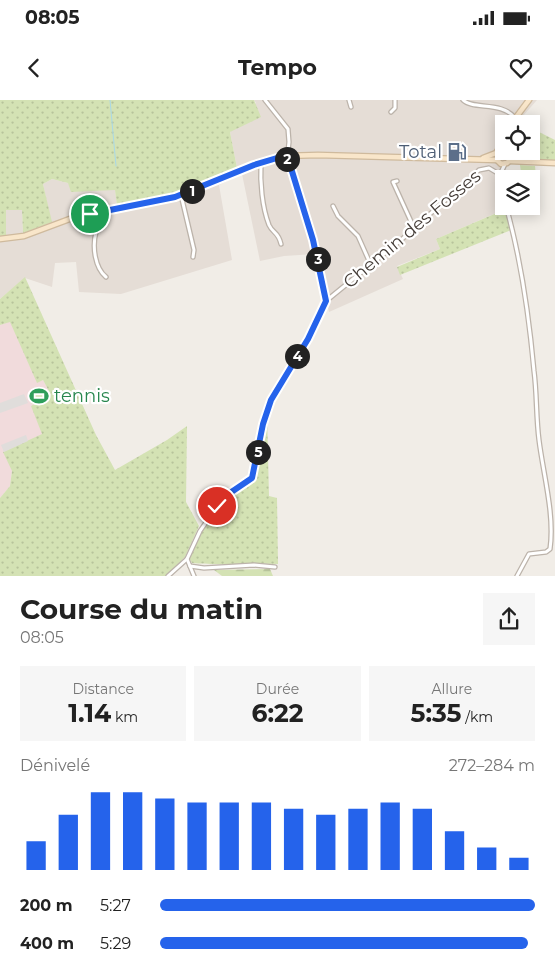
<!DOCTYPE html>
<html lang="fr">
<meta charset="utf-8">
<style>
body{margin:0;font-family:Montserrat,sans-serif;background:#f6f6f6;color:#222;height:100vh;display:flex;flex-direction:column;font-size:19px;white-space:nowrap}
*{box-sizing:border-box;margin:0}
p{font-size:16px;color:#767676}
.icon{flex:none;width:28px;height:28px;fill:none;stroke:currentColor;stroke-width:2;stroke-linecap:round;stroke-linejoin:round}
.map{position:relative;height:476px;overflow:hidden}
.details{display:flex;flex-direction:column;background:#fff;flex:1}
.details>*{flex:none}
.tools{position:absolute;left:495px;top:15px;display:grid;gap:10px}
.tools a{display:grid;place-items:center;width:45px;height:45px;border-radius:0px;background:#fff;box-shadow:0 2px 12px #0003;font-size:25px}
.pin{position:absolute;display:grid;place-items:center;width:42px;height:42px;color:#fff;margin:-21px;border:2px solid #fff;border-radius:50%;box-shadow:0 1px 5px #0007}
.km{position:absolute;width:25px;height:25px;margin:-12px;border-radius:50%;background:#222;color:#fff;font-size:14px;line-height:25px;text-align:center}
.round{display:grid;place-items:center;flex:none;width:52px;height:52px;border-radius:0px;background:#f6f6f6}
.overview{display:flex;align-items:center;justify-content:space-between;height:85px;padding:0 20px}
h1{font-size:28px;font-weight:700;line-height:38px}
.metrics{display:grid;grid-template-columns:repeat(3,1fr);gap:8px;height:85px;padding:5px 20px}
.metrics div{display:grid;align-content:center;border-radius:0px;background:#f6f6f6;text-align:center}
.metrics b{font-size:25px;font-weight:700}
.metrics small{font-size:14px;font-weight:400}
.metrics p{font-size:14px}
.chart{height:140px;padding:10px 20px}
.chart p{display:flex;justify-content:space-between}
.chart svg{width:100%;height:90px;margin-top:5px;stroke:#2563eb;stroke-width:6}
ul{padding:0 20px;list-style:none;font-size:16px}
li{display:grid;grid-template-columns:80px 60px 1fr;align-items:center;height:38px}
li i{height:12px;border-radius:6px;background:#2563eb}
.status{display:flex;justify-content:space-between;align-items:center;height:35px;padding:0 25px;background:#fff;direction:ltr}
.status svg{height:14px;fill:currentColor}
header{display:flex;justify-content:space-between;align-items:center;height:65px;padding:0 20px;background:#fff;font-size:22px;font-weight:700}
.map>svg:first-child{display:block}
.residential{fill:#e5ddd6}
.medical{fill:#f1dbdc}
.green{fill:url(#green-dots)}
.forest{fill:url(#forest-firs)}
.pitch{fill:#d4e2b4}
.parking{fill:#e0dddb}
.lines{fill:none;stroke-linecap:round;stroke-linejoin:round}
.stream{stroke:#a9d9e8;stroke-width:1}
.street-casing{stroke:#bcb3aa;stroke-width:5.5}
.secondary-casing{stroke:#cfba9d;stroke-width:7}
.street{stroke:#fff;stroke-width:3}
.secondary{stroke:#f9e6ca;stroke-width:4.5}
.route-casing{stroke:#fff;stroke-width:10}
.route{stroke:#2563eb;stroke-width:6}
.labels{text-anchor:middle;stroke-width:4.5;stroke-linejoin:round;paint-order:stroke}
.service-label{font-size:18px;fill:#4e5e75;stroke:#fff;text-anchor:end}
.street-label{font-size:18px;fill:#443c37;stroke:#fff}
.leisure-label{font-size:18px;fill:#27864d;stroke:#fff;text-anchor:start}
</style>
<div class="status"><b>08:05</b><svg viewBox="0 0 49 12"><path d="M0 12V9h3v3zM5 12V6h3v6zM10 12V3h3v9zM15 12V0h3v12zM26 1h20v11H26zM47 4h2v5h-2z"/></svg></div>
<header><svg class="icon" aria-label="back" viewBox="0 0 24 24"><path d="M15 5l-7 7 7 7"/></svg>Tempo<svg class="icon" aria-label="heart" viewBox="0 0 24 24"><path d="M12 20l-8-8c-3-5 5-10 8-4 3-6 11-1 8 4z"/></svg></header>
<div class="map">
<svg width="555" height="476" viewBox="0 0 555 476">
<defs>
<pattern id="green-dots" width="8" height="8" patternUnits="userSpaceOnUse" patternTransform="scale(1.25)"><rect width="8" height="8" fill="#d4e2b4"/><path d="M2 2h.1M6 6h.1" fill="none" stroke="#b7c39b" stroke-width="1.8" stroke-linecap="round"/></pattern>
<pattern id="forest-firs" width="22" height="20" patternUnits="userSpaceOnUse" patternTransform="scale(1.25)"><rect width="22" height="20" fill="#d4e2b4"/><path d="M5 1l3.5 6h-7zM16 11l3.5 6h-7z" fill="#b7c39b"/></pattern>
</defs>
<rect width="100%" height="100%" fill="#f1ede7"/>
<path class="residential" d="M254,0H537L516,24H504V51H515L518,55V63L505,66L501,75L500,83L504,106L508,108L436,139L440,149L397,166L403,179L329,212L315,154L284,156L260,161L242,74L219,85L232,160L121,194L79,192L76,162L55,163L52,187L25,178L0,199V136H6V110H22L23,133L49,112L43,84L52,79L68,83L89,91L115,89L117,106L237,68L230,32L256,3Z"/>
<path class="medical" d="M10,221L37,282L43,280L51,295L42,334L12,371L10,386L0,398V225Z"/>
<g class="green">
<path d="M0,0H254L261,17L230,32L237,68C198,88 160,98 117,106L115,90L71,92L68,83L52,79L43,84L52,122L23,133L22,110H6V136H0Z"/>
<path d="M531,28L555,40V60C542,60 524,62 515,51H531Z"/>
<path d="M506,109L511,130L400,175L397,167L440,149L436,139Z"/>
<path d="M25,177L96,335L115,370L167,340L187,326L186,402L199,426L185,457L166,476H0V398L10,386L12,371L3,352L42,334L31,306L51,295L43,280L37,283L10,222L0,225V199Z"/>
<path d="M267,314L269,396L277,398L278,464C249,462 221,466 192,463L189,458C196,438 210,410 227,397C237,389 248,387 255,376Z"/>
</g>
<g class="forest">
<path d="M520,65L535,66L538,97L531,98V79H522Z"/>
<path d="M270,469L273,476H222L214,470Z"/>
</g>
<path class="pitch" d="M45,288L49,296L32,304L28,296Z"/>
<g class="parking">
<path d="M24,294L28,303L0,313V303Z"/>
<path d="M26,335L28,341L4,352L1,345Z"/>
</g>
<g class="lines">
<path class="stream" d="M110,0L116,66"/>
<g class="street-casing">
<g id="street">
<path d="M349,0L351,7"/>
<path d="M463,0C473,10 502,1 515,18"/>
<path d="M391,12L395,8V0"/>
<path d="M261,63C260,82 262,107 269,125C273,134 278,131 281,144"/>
<path d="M397,81L393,82L414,128"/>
<path d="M181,95L194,150L193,157"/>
<path d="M504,100L498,79L505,64"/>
<path d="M333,106L338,116L358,136L370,163"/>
<path d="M506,106C521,159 529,216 534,271C537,294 536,317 539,340C543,373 555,415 550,449L546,452L529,454L517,476"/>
<path d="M106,111C106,120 98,124 96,132C92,147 95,168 106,177"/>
<path d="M326,201L401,140L479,70L489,68L499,74"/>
<path d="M187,459L194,476"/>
<path d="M190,466L204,468L254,465L275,467"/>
<path d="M168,476L187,459L200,431L221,401L252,378L263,324L271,300L308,239L326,201L313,140L287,60L289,42L288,29L265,0"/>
</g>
</g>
<g class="secondary-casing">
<g id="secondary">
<path d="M511,24L529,0"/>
<path d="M483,58L496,53L504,41"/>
<path d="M497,60L501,64L507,63L512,58L510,51"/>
<path d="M510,61L555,63"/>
<path d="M0,139L24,136L75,117L175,97L254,65L283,56L318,55L497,60"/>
</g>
</g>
<use href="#street" class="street"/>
<use href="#secondary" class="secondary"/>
</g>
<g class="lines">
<g class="route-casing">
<path id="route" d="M90,114L175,97L254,65L287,55L313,140L326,201L308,239L271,300L263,324L252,378L227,395L217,406"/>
</g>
<use href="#route" class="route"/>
</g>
<defs>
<g id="fuel-bare" transform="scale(1.5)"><path d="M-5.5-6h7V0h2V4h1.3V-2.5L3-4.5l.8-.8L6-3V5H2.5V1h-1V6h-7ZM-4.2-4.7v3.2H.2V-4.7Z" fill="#5c6f8a" stroke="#fff" stroke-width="2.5" paint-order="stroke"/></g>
<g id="stadium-bare" transform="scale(1.5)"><path d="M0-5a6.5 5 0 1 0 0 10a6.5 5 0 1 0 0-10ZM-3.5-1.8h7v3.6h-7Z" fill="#2e9e5b" stroke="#fff" stroke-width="2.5" paint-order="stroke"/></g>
</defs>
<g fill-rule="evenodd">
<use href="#fuel-bare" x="457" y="52"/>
<use href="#stadium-bare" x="39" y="296"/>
</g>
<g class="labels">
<g class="service-label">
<text x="442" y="58">Total</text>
</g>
<g class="street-label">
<text transform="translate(412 129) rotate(-40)" y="6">Chemin des Fosses</text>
</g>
<g class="leisure-label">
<text x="54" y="302">tennis</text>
</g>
</g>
</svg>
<div class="tools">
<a><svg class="icon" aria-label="locate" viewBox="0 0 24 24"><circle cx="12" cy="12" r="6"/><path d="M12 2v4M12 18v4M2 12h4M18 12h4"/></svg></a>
<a><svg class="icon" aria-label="layers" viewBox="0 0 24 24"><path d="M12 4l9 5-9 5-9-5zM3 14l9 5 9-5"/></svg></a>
</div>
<div class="pin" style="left:90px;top:114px;background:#1e9e55"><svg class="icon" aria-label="arrive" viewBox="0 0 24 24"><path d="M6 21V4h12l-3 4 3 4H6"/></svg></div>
<div class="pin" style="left:217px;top:406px;background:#d93025"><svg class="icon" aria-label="check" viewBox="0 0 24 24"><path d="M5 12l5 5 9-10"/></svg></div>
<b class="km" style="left:192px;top:91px">1</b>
<b class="km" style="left:287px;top:59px">2</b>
<b class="km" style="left:318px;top:159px">3</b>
<b class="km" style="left:297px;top:256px">4</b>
<b class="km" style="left:258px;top:352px">5</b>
</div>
<section class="details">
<div class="overview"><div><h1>Course du matin</h1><p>08:05</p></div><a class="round"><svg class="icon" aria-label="share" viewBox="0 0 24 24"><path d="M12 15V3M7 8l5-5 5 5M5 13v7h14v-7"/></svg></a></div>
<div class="metrics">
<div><p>Distance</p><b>1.14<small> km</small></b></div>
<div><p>Durée</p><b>6:22</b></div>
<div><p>Allure</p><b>5:35<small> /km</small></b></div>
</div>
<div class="chart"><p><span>Dénivelé</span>272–284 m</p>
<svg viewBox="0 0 160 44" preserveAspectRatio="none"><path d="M5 44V30M15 44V17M25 44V6M35 44V6M45 44V9M55 44V11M65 44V11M75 44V11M85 44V14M95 44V17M105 44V14M115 44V11M125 44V14M135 44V25M145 44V33M155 44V38"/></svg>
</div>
<ul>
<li><b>200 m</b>5:27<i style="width:100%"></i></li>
<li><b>400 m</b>5:29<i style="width:98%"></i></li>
</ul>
</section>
